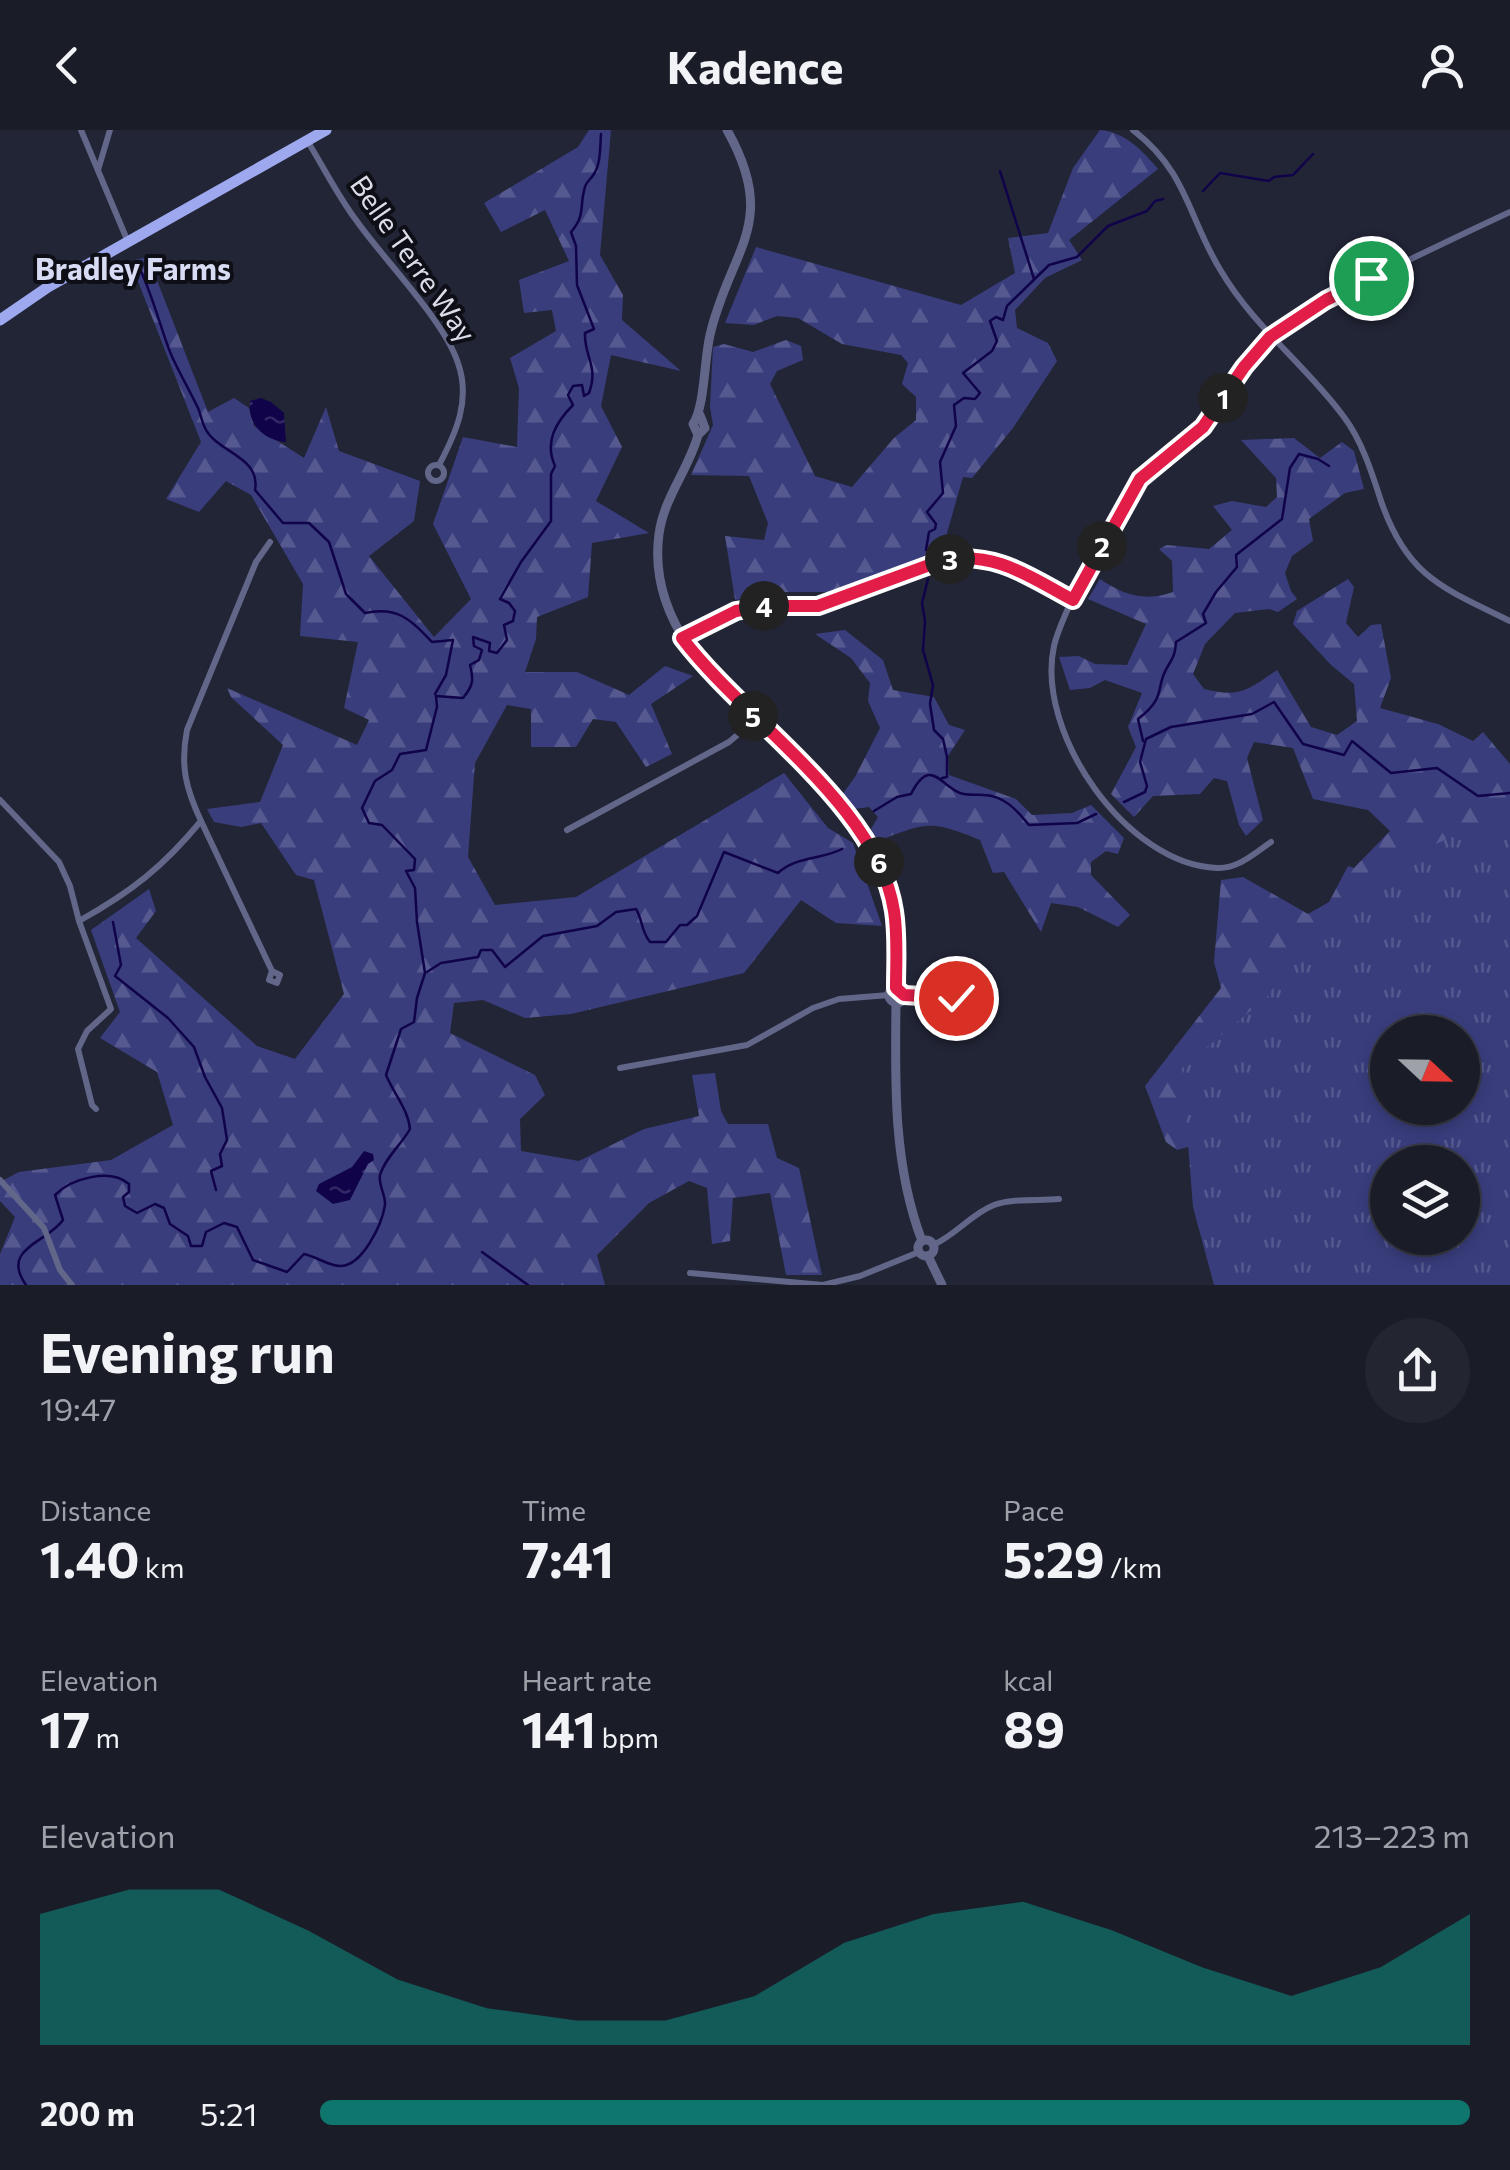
<!DOCTYPE html>
<meta charset="utf-8">
<style>
body{margin:0;font-family:Commissioner,sans-serif;background:#232530;color:#f1f3f6;height:100vh;display:flex;flex-direction:column;font-size:38px;white-space:nowrap}
*{box-sizing:border-box;margin:0}
p{font-size:32px;color:#9fa1a8}
.icon{flex:none;width:55px;height:55px;fill:none;stroke:currentColor;stroke-width:2;stroke-linecap:round;stroke-linejoin:round}
.map{position:relative;height:1155px;overflow:hidden}
.panel{display:flex;flex-direction:column;background:#1a1c28;flex:1}
.panel>*{flex:none}
.needle{width:65px;rotate:112deg}
.controls{position:absolute;left:1370px;top:885px;display:grid;gap:20px}
.controls a{display:grid;place-items:center;width:110px;height:110px;border-radius:50%;background:#1a1c28;box-shadow:0 5px 15px #0003,0 0 0 2px #383a45;font-size:50px}
.pin{position:absolute;display:grid;place-items:center;width:85px;height:85px;color:#fff;margin:-42px;border:5px solid #fff;border-radius:50%;box-shadow:0 2px 10px #0007}
.km{position:absolute;width:50px;height:50px;margin:-25px;border-radius:50%;background:#222;color:#fff;font-size:28px;line-height:50px;text-align:center}
.round{display:grid;place-items:center;flex:none;width:105px;height:105px;border-radius:52px;background:#232530}
.head{display:flex;align-items:center;justify-content:space-between;height:170px;padding:0 40px}
h1{font-size:55px;font-weight:700;line-height:75px}
.metrics{display:grid;grid-template-columns:repeat(3,1fr);gap:15px;height:170px;padding:10px 40px}
.metrics div{display:grid;align-content:center}
.metrics b{font-size:50px;font-weight:700}
.metrics small{font-size:28px;font-weight:400}
.metrics p{font-size:28px}
.chart{height:280px;padding:20px 40px}
.chart p{display:flex;justify-content:space-between}
.chart svg{width:100%;height:180px;margin-top:10px;fill:#0f766e;opacity:.7}
ul{padding:0 40px;list-style:none;font-size:32px}
li{display:grid;grid-template-columns:160px 120px 1fr;align-items:center;height:75px}
li i{height:25px;border-radius:12px;background:#0f766e}
header{display:flex;justify-content:space-between;align-items:center;height:130px;padding:0 40px;background:#1a1c28;font-size:45px;font-weight:700}
.map>svg:first-child{display:block}
.forest{fill:url(#forest-firs)}
.park{fill:url(#park-tufts);fill-rule:evenodd}
.water{fill:url(#water-ripples)}
.lines{fill:none;stroke-linecap:round;stroke-linejoin:round}
.stream{stroke:#10034a;stroke-width:2.5}
.minor{stroke:#626789;stroke-width:6}
.tertiary{stroke:#626789;stroke-width:9}
.primary{stroke:#9ea8ee;stroke-width:11}
.route-casing{stroke:#fff;stroke-width:20}
.route{stroke:#e11d48;stroke-width:12}
.labels{text-anchor:middle;stroke-width:8;stroke-linejoin:round;paint-order:stroke}
.street-label{font-size:28px;fill:#dadde8;stroke:#0d0e16}
.neighbourhood-label{font-size:30px;font-weight:bold;fill:#d7dbf3;stroke:#0d0e16}
</style>
<header><svg class="icon" aria-label="back" viewBox="0 0 24 24"><path d="M15 5l-7 7 7 7"/></svg>Kadence<svg class="icon" aria-label="person" viewBox="0 0 24 24"><circle cx="12" cy="8" r="4"/><path d="M4 21q1-7 8-7t8 7"/></svg></header>
<div class="map">
<svg width="1510" height="1155" viewBox="0 0 1510 1155">
<defs>
<pattern id="forest-firs" width="22" height="20" patternUnits="userSpaceOnUse" patternTransform="scale(2.5)"><rect width="22" height="20" fill="#393d7c"/><path d="M5 1l3.5 6h-7zM16 11l3.5 6h-7z" fill="#55598f"/></pattern>
<pattern id="park-tufts" width="24" height="20" patternUnits="userSpaceOnUse" patternTransform="scale(2.5)"><rect width="24" height="20" fill="#393d7c"/><path d="M3 7l-1-3M5 7V3M7 7l1-3M15 17l-1-3M17 17v-4M19 17l1-3" fill="none" stroke="#55598f"/></pattern>
<pattern id="water-ripples" width="26" height="14" patternUnits="userSpaceOnUse" patternTransform="scale(2.5)"><rect width="26" height="14" fill="#10034a"/><path d="M2 4q2-2 4 0t4 0M15 11q2-2 4 0t4 0" fill="none" stroke="#322764"/></pattern>
</defs>
<rect width="100%" height="100%" fill="#222536"/>
<g class="forest">
<path d="M589,0H611L600,125L623,165L622,190L681,241L611,225L601,276L622,317L596,371L649,403L592,413L588,467L537,487L536,509L525,542H577L629,565L665,536L693,546L651,574L672,624L646,637L616,592L593,589L576,617H531V579L507,575L475,633L468,727L495,775L576,767L784,643L828,698L853,713L882,796L836,793L801,770L744,843L571,884L525,888L483,870L454,873L450,903L535,945L545,965L520,989L521,1021L579,1031L644,999L699,986L692,945L715,943L721,981L728,994H768L777,1028L799,1038L822,1145H786L770,1063L733,1068L730,1111L712,1114L707,1058L689,1051L649,1073L597,1125L605,1155H0V1124L15,1087L0,1071V1052L19,1042L111,1030L173,995L157,942L100,908L120,882L91,800L149,759L156,781L136,808L257,916L295,929L344,864L314,750L296,745L261,693L241,697L214,692L207,679L260,672L283,615L231,567L227,558L357,615L369,590L344,578L358,512L300,506L303,454L251,365L226,351L199,382L166,369L201,312L130,131L148,127L208,282L234,268L249,278L254,296L304,328L326,277L339,321L420,351L414,391L369,426L434,507L471,469L433,394L463,307L517,317L519,258L510,228L556,201L552,180L524,183L519,150L569,131L545,80L501,102L484,73L578,17Z"/>
<path d="M1100,0C1125,2 1143,21 1158,39L1069,110L1082,130L1045,148L1015,180L1017,198L1048,213L1057,231L1013,298L972,348L963,347L945,410L931,427L831,462H787L735,470L725,406L764,410L768,393L749,346L691,345L713,295L710,277L713,217L724,214L753,222L786,210L801,216L803,230L777,241L770,254L815,346L852,357L894,308L916,290V267L902,254L908,233L901,225L842,214L798,188L777,186L754,195L725,193L756,117L961,175L1015,143L1008,108L1048,103L1073,38Z"/>
<path d="M1294,308L1320,328L1342,312L1354,321L1364,359L1345,363L1309,389L1313,411L1292,426L1285,443L1291,461L1297,469L1278,482L1269,479L1235,483L1205,514L1193,544L1204,559C1239,568 1248,560 1277,540L1311,597L1337,605L1357,591L1354,554L1331,535L1293,494L1297,481L1348,449L1354,457L1346,493L1358,507L1371,495L1381,494L1391,548L1380,578L1438,594L1473,611L1483,602L1510,634V828L1202,1013L1177,1020L1166,1012L1145,956L1221,858L1214,832L1221,750L1243,747L1308,784L1329,772L1348,736L1354,738L1390,701L1368,680L1313,669L1293,618L1254,612L1247,628L1263,690L1246,706L1239,695L1227,651L1214,648L1200,664L1153,666L1134,687L1111,664L1136,617L1128,597L1142,563L1105,550L1090,558L1070,560L1059,527L1079,526L1095,534L1127,535L1146,494L1088,469L1100,449C1123,465 1146,472 1173,462L1172,431L1159,419L1167,415L1209,419L1232,400L1213,376L1232,371L1266,377L1277,367L1276,348L1241,310Z"/>
<path d="M845,500L883,530L893,560L934,567L949,595L965,600L948,626L949,645L1016,669L1032,685L1072,683L1091,675L1124,708L1118,724L1106,721L1091,732V745L1130,785L1118,797L1078,777L1051,773L1041,802L1004,742L993,743L980,710C930,690 928,692 878,711L871,699L878,687L869,677L854,679L842,665L855,647L880,598L868,571L870,553L851,528L815,504Z"/>
</g>
<path class="park" d="M1465,701H1510V1155H1214L1193,1077L1182,938L1267,867L1314,801L1371,766L1422,720ZM1388,902H1462V978H1388ZM1388,1032H1462V1108H1388Z"/>
<g class="water">
<path d="M261,268L271,272L284,283L286,312C264,311 247,294 250,271Z"/>
<path d="M364,1021L373,1024L374,1030L368,1034L350,1070L333,1074L316,1061L319,1054L352,1037Z"/>
</g>
<g class="lines">
<g class="stream">
<path d="M1000,41L1034,149"/>
<path d="M1203,61L1220,43L1269,51L1274,47L1293,45L1313,24"/>
<path d="M138,135C152,163 159,193 170,222C178,241 189,259 198,278C201,285 202,293 206,300C219,323 261,327 255,360L283,393H309L329,412L346,464L365,483C398,476 411,490 432,512L453,510L446,545L435,564"/>
<path d="M926,420L929,402L935,399L936,394L927,382L943,363L940,332L956,296L954,275L964,268L975,269L980,263L963,243L992,221L997,211L990,191L996,187L1003,190L1007,176L1049,135L1077,127L1108,96L1147,81L1155,71L1163,69"/>
<path d="M928,449L922,473L925,491L923,520L933,555L930,574L934,600L943,609L947,627V647L942,648"/>
<path d="M1143,611L1138,589C1168,566 1154,558 1168,536C1174,526 1175,524 1176,512L1206,493L1203,484L1216,462L1237,437L1236,425L1282,389L1290,338L1299,324L1318,329L1329,336"/>
<path d="M1124,672L1145,662L1147,656L1140,632L1146,609L1171,597L1252,584L1274,572L1303,614L1344,625L1352,611L1391,643L1437,638L1478,666L1510,663"/>
<path d="M874,681L897,667L911,664C930,626 940,655 960,663C968,666 975,664 984,665C1004,666 1016,679 1029,695L1077,693L1096,684"/>
<path d="M113,792L121,835L115,846L168,888L194,917L205,947L222,978L227,1010L220,1024L222,1036L211,1041L216,1060"/>
<path d="M427,842L441,833L478,827L481,820H492L505,837L543,806L597,796L616,782L636,779C643,791 641,801 650,812H666L680,795H687L697,786L724,722L778,743C796,726 821,730 842,719"/>
<path d="M482,1122L528,1155"/>
<path d="M26,1155C0,1118 47,1113 63,1090L55,1065C72,1048 110,1038 129,1054V1062L123,1067L125,1076L137,1083L155,1074L164,1078L170,1094L188,1106L191,1116H202L206,1102L224,1093L237,1097L253,1130L287,1142L304,1124C315,1126 331,1137 341,1136C363,1135 382,1094 385,1075C386,1065 378,1055 380,1045C385,1028 401,1015 410,999C408,979 394,964 386,945L401,899L414,892L417,868L425,843L417,792L415,758L406,741L414,740L415,729L382,695L369,693L362,678L375,651L392,640L400,624L426,620L437,577L436,566L463,568C473,556 474,550 470,535L479,530L482,520L474,516L473,507L490,513L489,521L497,523L507,510L504,495L513,491L515,481L509,473L500,469L521,432L551,391V344L555,336C544,312 556,292 573,275L568,265L573,256L582,255L584,266L589,263C599,236 584,227 585,203L594,199L577,155L576,116L571,102C586,85 579,76 585,57C586,52 591,49 594,44C601,33 600,16 601,4"/>
</g>
<g class="minor">
<path d="M81,0L128,112"/>
<path d="M1133,0C1188,42 1188,88 1221,141C1254,197 1306,235 1344,287C1362,311 1372,343 1381,371C1407,447 1443,458 1510,491"/>
<path d="M308,12C324,38 338,66 356,90C384,130 444,190 458,233C471,270 456,303 439,335"/>
<path d="M98,40L110,0"/>
<circle cx="436" cy="343" r="8"/>
<path d="M683,507L736,481L766,476L819,475L943,430C996,421 1028,446 1073,470"/>
<path d="M0,670L59,732L70,756L79,791L111,879L87,901L78,919L92,975L96,979"/>
<path d="M201,691L272,841L269,850L277,853L280,845L272,841"/>
<path d="M567,700L729,612L755,590"/>
<path d="M1271,712C1255,723 1238,739 1217,738C1127,735 1035,603 1054,516C1061,485 1120,371 1141,348C1160,328 1188,316 1205,294C1235,258 1253,218 1292,190C1319,171 1350,158 1380,144C1423,123 1467,102 1510,82"/>
<path d="M79,791C131,762 163,737 201,691C186,659 180,636 187,600L256,432L270,412"/>
<path d="M905,865L952,867L984,882"/>
<path d="M620,938L747,915L813,878L839,869L889,865"/>
<path d="M0,1050L44,1098L60,1140L72,1155"/>
<path d="M933,1115C956,1105 971,1084 994,1075C1013,1068 1038,1071 1059,1069"/>
<path d="M690,1143L823,1155L860,1146L919,1122"/>
</g>
<g class="tertiary">
<path d="M700,285L705,298L698,305C689,339 664,367 659,404C641,538 807,610 867,710C895,756 896,805 897,858"/>
<path d="M698,305L693,294C705,276 704,230 710,205C730,119 780,94 727,0"/>
<circle cx="897" cy="865" r="8"/>
<path d="M896,873C895,953 893,1035 922,1111"/>
<circle cx="926" cy="1118" r="8"/>
<path d="M928,1126L942,1155"/>
</g>
<path class="primary" d="M0,190L48,157L326,0"/>
</g>
<g class="lines">
<g class="route-casing">
<path id="route" d="M956,868L904,865L896,858C896,833 898,806 894,781C878,676 746,592 682,508L736,481L766,476H818L943,430C996,421 1028,446 1073,470L1140,349L1203,297L1244,237L1270,207L1326,170L1371,148"/>
</g>
<use href="#route" class="route"/>
</g>
<g class="labels">
<g class="street-label">
<text transform="translate(413 129) rotate(55)" y="10">Belle Terre Way</text>
</g>
<g class="neighbourhood-label">
<text x="133" y="150">Bradley Farms</text>
</g>
</g>
</svg>
<div class="controls">
<a><svg class="needle" viewBox="-14 -14 28 28"><path d="M0-13l5 13h-10z" fill="#e53935"/><path d="M0 13l5-13h-10z" fill="#9fa1a8"/></svg></a>
<a><svg class="icon" aria-label="layers" viewBox="0 0 24 24"><path d="M12 4l9 5-9 5-9-5zM3 14l9 5 9-5"/></svg></a>
</div>
<div class="pin" style="left:1371px;top:148px;background:#1e9e55"><svg class="icon" aria-label="arrive" viewBox="0 0 24 24"><path d="M6 21V4h12l-3 4 3 4H6"/></svg></div>
<div class="pin" style="left:956px;top:868px;background:#d93025"><svg class="icon" aria-label="check" viewBox="0 0 24 24"><path d="M5 12l5 5 9-10"/></svg></div>
<b class="km" style="left:1223px;top:268px">1</b>
<b class="km" style="left:1102px;top:416px">2</b>
<b class="km" style="left:950px;top:429px">3</b>
<b class="km" style="left:764px;top:476px">4</b>
<b class="km" style="left:753px;top:586px">5</b>
<b class="km" style="left:879px;top:732px">6</b>
</div>
<section class="panel">
<div class="head"><div><h1>Evening run</h1><p>19:47</p></div><a class="round"><svg class="icon" aria-label="share" viewBox="0 0 24 24"><path d="M12 15V3M7 8l5-5 5 5M5 13v7h14v-7"/></svg></a></div>
<div class="metrics">
<div><p>Distance</p><b>1.40<small> km</small></b></div>
<div><p>Time</p><b>7:41</b></div>
<div><p>Pace</p><b>5:29<small> /km</small></b></div>
</div>
<div class="metrics">
<div><p>Elevation</p><b>17<small> m</small></b></div>
<div><p>Heart rate</p><b>141<small> bpm</small></b></div>
<div><p>kcal</p><b>89</b></div>
</div>
<div class="chart"><p><span>Elevation</span>213–223 m</p>
<svg viewBox="0 0 160 44" preserveAspectRatio="none"><path d="M0 44V12L10 6L20 6L30 16L40 28L50 35L60 38L70 38L80 32L90 19L100 12L110 9L120 16L130 25L140 32L150 25L160 12V44z"/></svg>
</div>
<ul>
<li><b>200 m</b>5:21<i style="width:100%"></i></li>
</ul>
</section>
